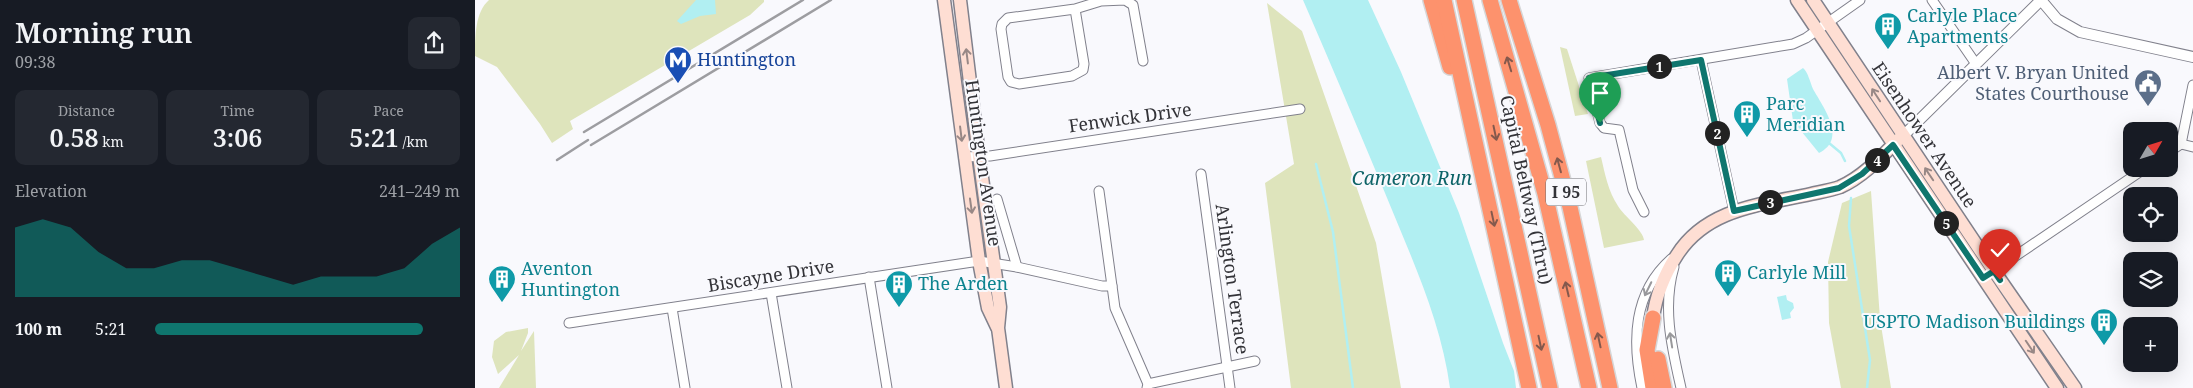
<!DOCTYPE html>
<meta charset="utf-8">
<style>
body{margin:0;font-family:"Noto Serif",serif;background:#242831;color:#f1f3f6;height:100vh;display:flex;flex-direction:column;font-size:19px;white-space:nowrap}
*{box-sizing:border-box;margin:0}
p{font-size:16px;color:#9ea1a6}
.icon{flex:none;width:28px;height:28px;fill:none;stroke:currentColor;stroke-width:2;stroke-linecap:round;stroke-linejoin:round}
.map{position:relative;flex:1;overflow:hidden}
.side{display:flex;flex-direction:column;background:#171b24;width:475px}
.side>*{flex:none}
.needle{width:32px;rotate:51deg}
.fabs{position:absolute;left:1648px;top:122px;display:grid;gap:10px}
.fabs a{display:grid;place-items:center;width:55px;height:55px;border-radius:10px;background:#171b24;box-shadow:0 5px 20px #0002;font-size:25px}
.pin{position:absolute;display:grid;place-items:center;width:42px;height:42px;color:#fff;margin:-51px -21px;border-radius:50% 50% 50% 0;rotate:-45deg;box-shadow:0 0 5px #0007}
.pin .icon{rotate:45deg}
.km{position:absolute;width:25px;height:25px;margin:-12px;border-radius:50%;background:#222;color:#fff;font-size:14px;line-height:25px;text-align:center}
.round{display:grid;place-items:center;flex:none;width:52px;height:52px;border-radius:10px;background:#242831}
.headline{display:flex;align-items:center;justify-content:space-between;height:85px;padding:0 15px}
h1{font-size:28px;font-weight:600;line-height:38px}
.metrics{display:grid;grid-template-columns:repeat(3,1fr);gap:8px;height:85px;padding:5px 15px}
.metrics div{display:grid;align-content:center;border-radius:10px;background:#242831;text-align:center}
.metrics b{font-size:25px;font-weight:600}
.metrics small{font-size:14px;font-weight:400}
.metrics p{font-size:14px}
.chart{height:140px;padding:10px 15px}
.chart p{display:flex;justify-content:space-between}
.chart svg{width:100%;height:90px;margin-top:5px;fill:#0f766e;opacity:.7}
ul{padding:0 15px;list-style:none;font-size:16px}
li{display:grid;grid-template-columns:80px 60px 1fr;align-items:center;height:38px}
li i{height:12px;border-radius:6px;background:#0f766e}
main{display:flex;flex:1;min-height:0}
.map>svg:first-child{display:block}
.green{fill:#dee4bc}
.water{fill:#b1eff2}
.lines{fill:none;stroke-linecap:round;stroke-linejoin:round}
.stream{stroke:#b1eff2;stroke-width:2.5}
.minor-casing{stroke:#81818c;stroke-width:11}
.tertiary-casing{stroke:#81818c;stroke-width:12}
.secondary-casing{stroke:#81818c;stroke-width:15}
.motorway-casing{stroke:#d6d6d7;stroke-width:18}
.minor{stroke:#fff;stroke-width:9}
.tertiary{stroke:#fff;stroke-width:10}
.secondary{stroke:#feded3;stroke-width:12}
.motorway{stroke:#fd926d;stroke-width:15}
.rail{stroke:#9d9da1;stroke-width:2.5}
.oneway{stroke:#988886}
.oneway2{stroke:#84594d}
.oneway3{stroke:#99999c}
.route-casing{stroke:#fff;stroke-width:10}
.route{stroke:#0f766e;stroke-width:6}
.labels{text-anchor:middle;stroke-width:4;stroke-linejoin:round;paint-order:stroke}
.shield{fill:#f9f9fd;stroke:#6e6e73;stroke-width:1}
.shield-label{font-size:16px;font-weight:bold;fill:#333338}
.culture-label{font-size:18px;fill:#0d838f;stroke:#f9f9fd;text-anchor:start}
.transit-label{font-size:18px;fill:#164399;stroke:#f9f9fd;text-anchor:start}
.service-label{font-size:18px;fill:#4e5e75;stroke:#f9f9fd;text-anchor:end}
.street-label{font-size:18px;fill:#333338;stroke:#f9f9fd}
.water-label{font-size:19px;font-style:italic;fill:#0d6367;stroke:#f9f9fd}
</style>
<main>
<section class="side">
<div class="headline"><div><h1>Morning run</h1><p>09:38</p></div><a class="round"><svg class="icon" aria-label="share" viewBox="0 0 24 24"><path d="M12 15V3M7 8l5-5 5 5M5 13v7h14v-7"/></svg></a></div>
<div class="metrics">
<div><p>Distance</p><b>0.58<small> km</small></b></div>
<div><p>Time</p><b>3:06</b></div>
<div><p>Pace</p><b>5:21<small> /km</small></b></div>
</div>
<div class="chart"><p><span>Elevation</span>241–249 m</p>
<svg viewBox="0 0 160 44" preserveAspectRatio="none"><path d="M0 44V10L10 6L20 10L30 22L40 30L50 30L60 26L70 26L80 30L90 34L100 38L110 34L120 34L130 34L140 30L150 18L160 10V44z"/></svg>
</div>
<ul>
<li><b>100 m</b>5:21<i style="width:88%"></i></li>
</ul>
</section>
<div class="map">
<svg width="1718" height="388" viewBox="0 0 1718 388">
<rect width="100%" height="100%" fill="#f9f9fd"/>
<g class="green">
<path d="M14,0H289V2L275,15L95,121L98,129L77,143L65,124L22,67L0,56C0,37 0,12 14,0Z"/>
<path d="M792,3L827,31L901,243L926,388H816L790,183L819,164Z"/>
<path d="M1085,47L1092,49L1113,114L1100,116Z"/>
<path d="M1126,157C1130,174 1133,191 1143,206C1149,216 1168,230 1169,240L1129,248L1111,161Z"/>
<path d="M1396,191L1405,319L1416,388H1366L1354,323L1353,262L1367,203Z"/>
<path d="M53,328V333L46,351L59,331L61,388H24L44,355L23,374L17,357L19,341L31,332Z"/>
</g>
<g class="water">
<path d="M221,0H240L241,14L225,16L206,24L202,21Z"/>
<path d="M828,0H893L926,72L984,213L1028,343L1039,371L1041,388H975C966,320 936,257 910,193C883,129 856,64 828,0Z"/>
<path d="M1328,68C1333,72 1335,82 1338,89C1348,107 1373,139 1344,153L1318,121L1312,79Z"/>
<path d="M1311,295L1312,300L1318,303L1319,308L1315,313L1316,318L1307,320L1302,297Z"/>
</g>
<g class="lines">
<g class="stream">
<path d="M1354,143L1366,153L1370,161"/>
<path d="M841,164L858,232L878,388"/>
<path d="M1376,198L1374,226L1395,360L1392,388"/>
</g>
<g class="minor-casing">
<g id="minor">
<path d="M1457,0L1501,64"/>
<path d="M600,9L609,64L608,70L597,76L544,84L536,82L533,77L526,29L527,24L533,18L600,9L626,1L650,0L658,5L668,61"/>
<path d="M1226,60L1259,211"/>
<path d="M1706,144L1718,85"/>
<path d="M1706,144L1718,147"/>
<path d="M1694,152L1706,144"/>
<path d="M489,157L515,156L825,109"/>
<path d="M726,174L755,388"/>
<path d="M624,191L640,308L673,384L672,388"/>
<path d="M522,199L542,267"/>
<path d="M1169,212L1158,190L1144,130L1129,128L1125,123L1114,78L1318,44L1331,38L1385,0"/>
<path d="M1199,267C1187,308 1197,348 1206,388"/>
<path d="M1514,274L1669,169"/>
<path d="M394,277L412,388"/>
<path d="M296,293L312,388"/>
<path d="M197,308L210,388"/>
<path d="M94,323L504,261L542,267L627,286H637"/>
<path d="M673,384L780,361"/>
<path d="M1167,388C1157,341 1158,293 1196,259"/>
</g>
</g>
<g class="tertiary-casing">
<g id="tertiary">
<path d="M1566,0L1582,19L1605,32L1718,57"/>
<path d="M1428,136L1566,0"/>
</g>
</g>
<g class="secondary-casing">
<g id="secondary">
<path d="M469,0L504,261L513,308L522,327"/>
<path d="M485,0L504,156L525,307L523,328L531,388"/>
<path d="M1322,0L1582,388"/>
<path d="M1338,0L1519,271L1600,388"/>
<path d="M1178,318C1181,295 1189,275 1202,255C1232,208 1286,205 1336,194C1345,192 1356,190 1365,187C1388,177 1407,156 1424,139"/>
</g>
</g>
<g class="motorway-casing">
<g id="motorway">
<path d="M956,0L975,67"/>
<path d="M969,0L1054,388"/>
<path d="M989,0L1075,388"/>
<path d="M1015,0L1070,194L1114,388"/>
<path d="M1034,0L1073,125L1095,207L1135,388"/>
<path d="M1178,318L1172,350L1178,388"/>
<path d="M1183,359L1189,388"/>
</g>
</g>
<use href="#minor" class="minor"/>
<use href="#tertiary" class="tertiary"/>
<use href="#secondary" class="secondary"/>
<use href="#motorway" class="motorway"/>
<g class="rail">
<path d="M109,132L328,0"/>
<path d="M116,145L356,0"/>
<path d="M82,160L113,140"/>
</g>
</g>
<defs><path id="oneway-shaft" d="M-6 0H5M1.5-3L5.5 0L1.5 3" fill="none" stroke-width="1.6" stroke-linecap="round" stroke-linejoin="round" transform="scale(1.25)"/></defs>
<g class="oneway">
<use href="#oneway-shaft" transform="translate(492 56) rotate(-97)"/>
<use href="#oneway-shaft" transform="translate(1401 95) rotate(-123)"/>
<use href="#oneway-shaft" transform="translate(486 134) rotate(83)"/>
<use href="#oneway-shaft" transform="translate(1454 174) rotate(-124)"/>
<use href="#oneway-shaft" transform="translate(496 206) rotate(82)"/>
<use href="#oneway-shaft" transform="translate(1555 347) rotate(56)"/>
</g>
<g class="oneway2">
<use href="#oneway-shaft" transform="translate(1034 64) rotate(-107)"/>
<use href="#oneway-shaft" transform="translate(1020 133) rotate(78)"/>
<use href="#oneway-shaft" transform="translate(1084 165) rotate(-105)"/>
<use href="#oneway-shaft" transform="translate(1018 219) rotate(78)"/>
<use href="#oneway-shaft" transform="translate(1092 289) rotate(-103)"/>
<use href="#oneway-shaft" transform="translate(1124 340) rotate(-102)"/>
<use href="#oneway-shaft" transform="translate(1065 343) rotate(78)"/>
</g>
<g class="oneway3">
<use href="#oneway-shaft" transform="translate(1173 289) rotate(116)"/>
<use href="#oneway-shaft" transform="translate(1196 340) rotate(-99)"/>
</g>
<g class="lines">
<g class="route-casing">
<path id="route" d="M1125,123L1114,78L1226,60L1259,211L1364,188L1387,174L1418,145L1508,278L1519,271L1525,280"/>
</g>
<use href="#route" class="route"/>
</g>
<defs>
<g id="building-pin" transform="scale(1.4375)"><path d="M0 17L-7.5 6A9.5 9.5 0 1 1 7.5 6Z" fill="#0f9aa8" stroke="#f9f9fd"/><path d="M-4-6H4V6H1V3H-1V6H-4ZM-2.5-4.3h1.7v1.8h-1.7ZM.8-4.3h1.7v1.8H.8ZM-2.5-1h1.7V.8h-1.7ZM.8-1h1.7V.8H.8Z" fill="#fff"/></g>
<g id="metro-pin" transform="scale(1.4375)"><path d="M0 17L-7.5 6A9.5 9.5 0 1 1 7.5 6Z" fill="#1a4fb4" stroke="#f9f9fd"/><path d="M-5.5 5V-5H-3L0 0L3-5H5.5V5H3V-.5L0 4L-3-.5V5Z" fill="#fff"/></g>
<g id="civic-pin" transform="scale(1.4375)"><path d="M0 17L-7.5 6A9.5 9.5 0 1 1 7.5 6Z" fill="#5c6f8a" stroke="#f9f9fd"/><path d="M-.6-6.5H3V-4.5H.6V-3L4-1V1h2V6H-6V1h2V-1L-.6-3ZM-1.2 2.5V6h2.4V2.5Z" fill="#fff"/></g>
</defs>
<g fill-rule="evenodd">
<use href="#building-pin" x="1413" y="26"/>
<use href="#metro-pin" x="203" y="60"/>
<use href="#civic-pin" x="1673" y="83"/>
<use href="#building-pin" x="1272" y="114"/>
<use href="#building-pin" x="1253" y="273"/>
<use href="#building-pin" x="27" y="279"/>
<use href="#building-pin" x="424" y="284"/>
<use href="#building-pin" x="1629" y="322"/>
</g>
<g class="labels">
<rect class="shield" x="1071" y="178.5" width="40" height="27" rx="4"/>
<g class="shield-label">
<text x="1091" y="198">I 95</text>
</g>
<g class="culture-label">
<text x="1432" y="22">Carlyle Place<tspan x="1432" dy="21">Apartments</tspan></text>
<text x="1291" y="110">Parc<tspan x="1291" dy="21">Meridian</tspan></text>
<text x="46" y="275">Aventon<tspan x="46" dy="21">Huntington</tspan></text>
<text x="1272" y="279">Carlyle Mill</text>
<text x="443" y="290">The Arden</text>
<text x="1610" y="328" text-anchor="end">USPTO Madison Buildings</text>
</g>
<g class="transit-label">
<text x="222" y="66">Huntington</text>
</g>
<g class="service-label">
<text x="1654" y="79">Albert V. Bryan United<tspan x="1654" dy="21">States Courthouse</tspan></text>
</g>
<g class="street-label">
<text transform="translate(655 118) rotate(-8)" y="6">Fenwick Drive</text>
<text transform="translate(1449 135) rotate(56)" y="6">Eisenhower Avenue</text>
<text transform="translate(508 163) rotate(82)" y="6">Huntington Avenue</text>
<text transform="translate(1051 190) rotate(78)" y="6">Capital Beltway (Thru)</text>
<text transform="translate(296 276) rotate(-9)" y="6">Biscayne Drive</text>
<text transform="translate(757 279) rotate(82)" y="6">Arlington Terrace</text>
</g>
<g class="water-label">
<text x="937" y="185">Cameron Run</text>
</g>
</g>
</svg>
<div class="fabs">
<a><svg class="needle" viewBox="-14 -14 28 28"><path d="M0-13l5 13h-10z" fill="#e53935"/><path d="M0 13l5-13h-10z" fill="#9ea1a6"/></svg></a>
<a><svg class="icon" aria-label="locate" viewBox="0 0 24 24"><circle cx="12" cy="12" r="6"/><path d="M12 2v4M12 18v4M2 12h4M18 12h4"/></svg></a>
<a><svg class="icon" aria-label="layers" viewBox="0 0 24 24"><path d="M12 4l9 5-9 5-9-5zM3 14l9 5 9-5"/></svg></a>
<a>+</a>
</div>
<div class="pin" style="left:1125px;top:123px;background:#1e9e55"><svg class="icon" aria-label="arrive" viewBox="0 0 24 24"><path d="M6 21V4h12l-3 4 3 4H6"/></svg></div>
<div class="pin" style="left:1525px;top:280px;background:#d93025"><svg class="icon" aria-label="check" viewBox="0 0 24 24"><path d="M5 12l5 5 9-10"/></svg></div>
<b class="km" style="left:1184px;top:66px">1</b>
<b class="km" style="left:1242px;top:133px">2</b>
<b class="km" style="left:1295px;top:202px">3</b>
<b class="km" style="left:1402px;top:160px">4</b>
<b class="km" style="left:1471px;top:223px">5</b>
</div>
</main>
